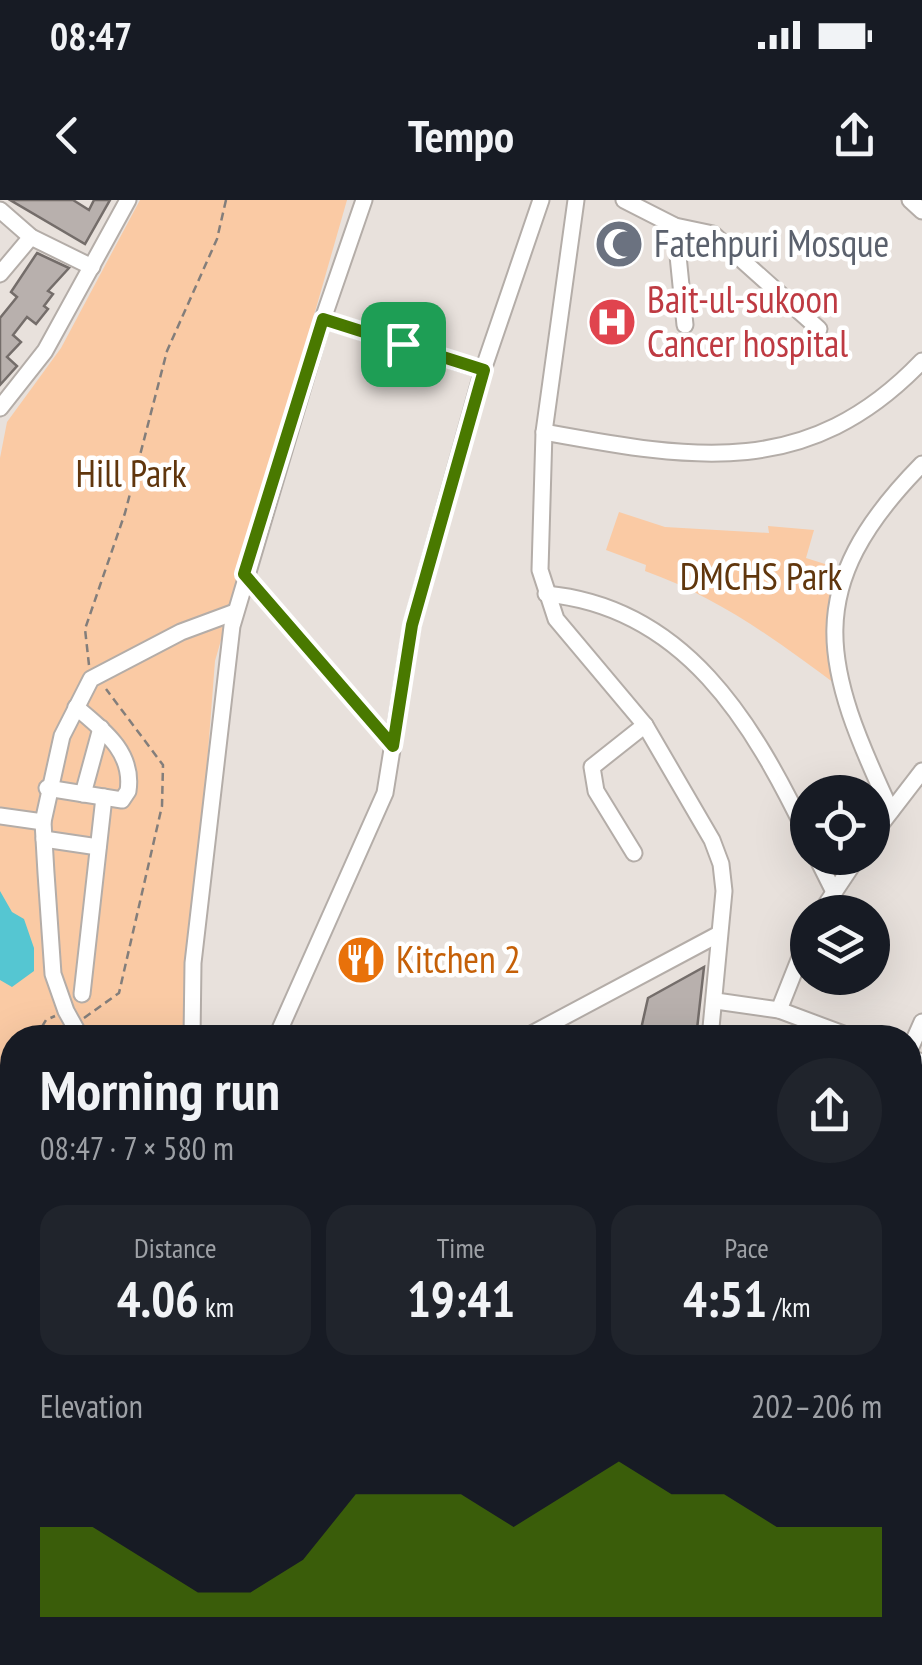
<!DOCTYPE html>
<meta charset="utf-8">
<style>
body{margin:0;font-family:"PT Sans Narrow",sans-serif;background:#20242c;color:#f1f3f6;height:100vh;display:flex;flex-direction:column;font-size:38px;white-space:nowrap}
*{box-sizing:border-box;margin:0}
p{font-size:32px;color:#9ea1a6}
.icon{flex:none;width:55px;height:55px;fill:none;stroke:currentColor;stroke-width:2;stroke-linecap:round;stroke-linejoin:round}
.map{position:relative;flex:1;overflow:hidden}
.details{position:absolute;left:0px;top:825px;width:922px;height:640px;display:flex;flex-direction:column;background:#171b24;border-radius:40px 40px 0 0;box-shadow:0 10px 40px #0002}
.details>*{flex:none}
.controls{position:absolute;left:790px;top:575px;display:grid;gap:20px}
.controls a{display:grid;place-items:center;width:100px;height:100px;border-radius:50%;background:#171b24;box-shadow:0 10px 40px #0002;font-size:50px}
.pin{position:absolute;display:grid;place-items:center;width:85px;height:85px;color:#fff;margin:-42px;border-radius:20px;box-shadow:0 5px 15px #0006}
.round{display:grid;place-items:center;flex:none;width:105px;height:105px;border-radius:52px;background:#20242c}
.headline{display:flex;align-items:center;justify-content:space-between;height:170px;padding:0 40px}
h1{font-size:55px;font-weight:600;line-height:75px}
.figures{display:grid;grid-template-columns:repeat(3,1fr);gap:15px;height:170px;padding:10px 40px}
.figures div{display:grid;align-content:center;border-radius:25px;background:#20242c;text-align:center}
.figures b{font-size:50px;font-weight:600}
.figures small{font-size:28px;font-weight:400}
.figures p{font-size:28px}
.chart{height:280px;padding:20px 40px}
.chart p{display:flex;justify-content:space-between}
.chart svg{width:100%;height:180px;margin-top:10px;fill:#497900;opacity:.7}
.status{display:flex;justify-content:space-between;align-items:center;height:70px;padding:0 50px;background:#171b24;direction:ltr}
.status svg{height:28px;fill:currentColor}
header{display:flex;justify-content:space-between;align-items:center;height:130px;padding:0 40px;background:#171b24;font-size:45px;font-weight:600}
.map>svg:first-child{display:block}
.green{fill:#facaa4}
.water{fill:#55c6d2}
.building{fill:#b8b0ad;stroke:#746d6a;stroke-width:2.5}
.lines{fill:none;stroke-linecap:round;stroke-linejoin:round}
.minor-casing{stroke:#b4ada8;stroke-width:19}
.path{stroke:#837e7b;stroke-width:2.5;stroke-dasharray:8 5;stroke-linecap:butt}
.minor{stroke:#fff;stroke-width:15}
.route-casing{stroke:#fff;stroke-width:20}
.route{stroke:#497900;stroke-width:12}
.labels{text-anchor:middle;stroke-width:9;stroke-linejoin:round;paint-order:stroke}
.worship-label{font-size:38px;fill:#5b616d;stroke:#fff;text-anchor:start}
.health-label{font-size:38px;fill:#be3a42;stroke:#fff;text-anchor:start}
.park-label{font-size:38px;fill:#60360d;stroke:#fff}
.food-label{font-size:38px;fill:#c56008;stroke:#fff;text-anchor:start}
</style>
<div class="status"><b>08:47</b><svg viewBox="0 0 49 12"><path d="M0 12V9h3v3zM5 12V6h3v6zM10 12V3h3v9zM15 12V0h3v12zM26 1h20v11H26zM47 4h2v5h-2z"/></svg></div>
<header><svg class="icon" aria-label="back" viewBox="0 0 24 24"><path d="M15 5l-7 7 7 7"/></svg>Tempo<svg class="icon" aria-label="share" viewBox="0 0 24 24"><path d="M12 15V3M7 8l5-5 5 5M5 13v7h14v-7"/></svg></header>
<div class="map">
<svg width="922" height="1465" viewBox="0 0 922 1465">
<rect width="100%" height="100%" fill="#e8e1dc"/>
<g class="green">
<path d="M140,0H347L215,461L186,837L12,838V1287L0,1288V258L7,222L61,148Z"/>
<path d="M619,312L665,327L769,333L768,326L814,330L806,358L844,370L831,428L842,489C779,442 720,398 645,371L646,365L606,350Z"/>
</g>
<path class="water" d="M0,691L12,712L24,719L34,748V771L12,787L0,780Z"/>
<g class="building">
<path d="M10,0H73L89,10L94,0H110L85,44Z"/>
<path d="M37,53L69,68L48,91L53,94L44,106L48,109L36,124L27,117L13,135L21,142L7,157L17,166L0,185V118L17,97L11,92Z"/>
<path d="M704,767L696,838H639L648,798Z"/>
<path d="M910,1229L922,1236L916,1261L922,1265V1298L910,1291Z"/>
</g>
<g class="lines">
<g class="minor-casing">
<g id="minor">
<path d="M576,0L544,232L540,370L556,419L645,525L712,640L721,664L724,691L710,838"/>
<path d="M624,0L675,26L713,34L819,129"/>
<path d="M910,0L922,11"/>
<path d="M0,10L31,37L92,67"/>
<path d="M675,26L685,125"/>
<path d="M0,74L31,37"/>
<path d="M323,119L483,170"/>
<path d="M0,208L45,151L128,0"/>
<path d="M544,232C692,259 807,281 922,161"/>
<path d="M244,374L393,546"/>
<path d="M546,394C685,407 753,523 808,637"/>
<path d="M47,588L122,600L128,591C134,552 103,530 76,507"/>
<path d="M83,594L101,528"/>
<path d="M891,611C823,465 799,389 922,264"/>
<path d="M0,616L43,622"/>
<path d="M872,636L922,571"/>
<path d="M44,639L98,647"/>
<path d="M634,653L596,591L592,567L645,525"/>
<path d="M817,658L833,690"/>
<path d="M821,712L857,658"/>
<path d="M82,794L104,597"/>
<path d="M716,801L779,810L854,838"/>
<path d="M779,810L808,737"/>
<path d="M81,838L66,811L53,774L46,673L43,622L62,536L91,479L181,432L235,412"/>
<path d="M192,838L193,763L232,426L323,119L364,0"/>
<path d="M276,838L385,593L412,425L483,170L541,0"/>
<path d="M524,838L719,734"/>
<path d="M910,849L922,822"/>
<path d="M910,858L922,862"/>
<path d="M910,1084L922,1055"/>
<path d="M910,1212L922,1218"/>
<path d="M0,1298L12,1296"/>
<path d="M910,1306L922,1311"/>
<path d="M254,1452L258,1465"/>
<path d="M9,1465L12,1397"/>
<path d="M128,1465L129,1452"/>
<path d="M580,1465L583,1452"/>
</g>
</g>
<g class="path">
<path d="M89,465L85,429L125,313L167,151L217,39L226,0"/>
<path d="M84,818L119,793L162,606L163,565L106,489"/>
<path d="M35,838L46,820L55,816"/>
<path d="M0,889L12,881"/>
<path d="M0,1036L12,1045"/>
<path d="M0,1102L12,1097"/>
</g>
<use href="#minor" class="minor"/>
</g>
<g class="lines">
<g class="route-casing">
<path id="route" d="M323,119L484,170L412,425L393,546L244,374Z"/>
</g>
<use href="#route" class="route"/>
</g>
<defs>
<g id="mosque-disc" transform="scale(2.5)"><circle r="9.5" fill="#6b7280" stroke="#fff"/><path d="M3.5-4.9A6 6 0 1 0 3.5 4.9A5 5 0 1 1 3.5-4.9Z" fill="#fff"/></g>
<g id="hospital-disc" transform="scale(2.5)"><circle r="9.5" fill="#e0444e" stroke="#fff"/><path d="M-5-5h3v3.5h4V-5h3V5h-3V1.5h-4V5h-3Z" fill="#fff"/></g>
<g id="restaurant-disc" transform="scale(2.5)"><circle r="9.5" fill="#e8710a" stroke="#fff"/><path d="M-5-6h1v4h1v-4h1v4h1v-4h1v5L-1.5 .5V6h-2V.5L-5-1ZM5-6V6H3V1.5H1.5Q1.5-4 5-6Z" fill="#fff"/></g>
</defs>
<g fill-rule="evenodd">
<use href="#mosque-disc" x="619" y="44"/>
<use href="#hospital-disc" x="612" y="122"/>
<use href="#restaurant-disc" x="361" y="760"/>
</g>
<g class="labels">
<g class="worship-label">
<text x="654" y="57">Fatehpuri Mosque</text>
</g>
<g class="health-label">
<text x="647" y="113">Bait-ul-sukoon<tspan x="647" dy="44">Cancer hospital</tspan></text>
</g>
<g class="park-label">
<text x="131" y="287">Hill Park</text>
<text x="761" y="390">DMCHS Park</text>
</g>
<g class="food-label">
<text x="396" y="773">Kitchen 2</text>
</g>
</g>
</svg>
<div class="controls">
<a><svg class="icon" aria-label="locate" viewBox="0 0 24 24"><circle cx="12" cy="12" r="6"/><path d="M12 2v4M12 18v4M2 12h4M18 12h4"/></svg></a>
<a><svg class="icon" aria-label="layers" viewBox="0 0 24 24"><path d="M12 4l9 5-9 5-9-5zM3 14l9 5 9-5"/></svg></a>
</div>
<div class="pin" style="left:403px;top:144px;background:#1e9e55"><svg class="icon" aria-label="arrive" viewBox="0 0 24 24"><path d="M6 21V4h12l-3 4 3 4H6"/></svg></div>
<section class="details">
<div class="headline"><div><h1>Morning run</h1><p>08:47 · 7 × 580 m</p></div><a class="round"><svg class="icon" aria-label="share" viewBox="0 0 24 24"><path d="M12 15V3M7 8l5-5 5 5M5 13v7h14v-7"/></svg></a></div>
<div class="figures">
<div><p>Distance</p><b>4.06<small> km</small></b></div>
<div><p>Time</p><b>19:41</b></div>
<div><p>Pace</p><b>4:51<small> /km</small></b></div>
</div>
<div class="chart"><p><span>Elevation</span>202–206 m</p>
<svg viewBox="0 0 160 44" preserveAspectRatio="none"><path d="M0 44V22L10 22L20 30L30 38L40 38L50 30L60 14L70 14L80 14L90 22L100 14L110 6L120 14L130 14L140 22L150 22L160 22V44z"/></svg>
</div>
</section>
</div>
